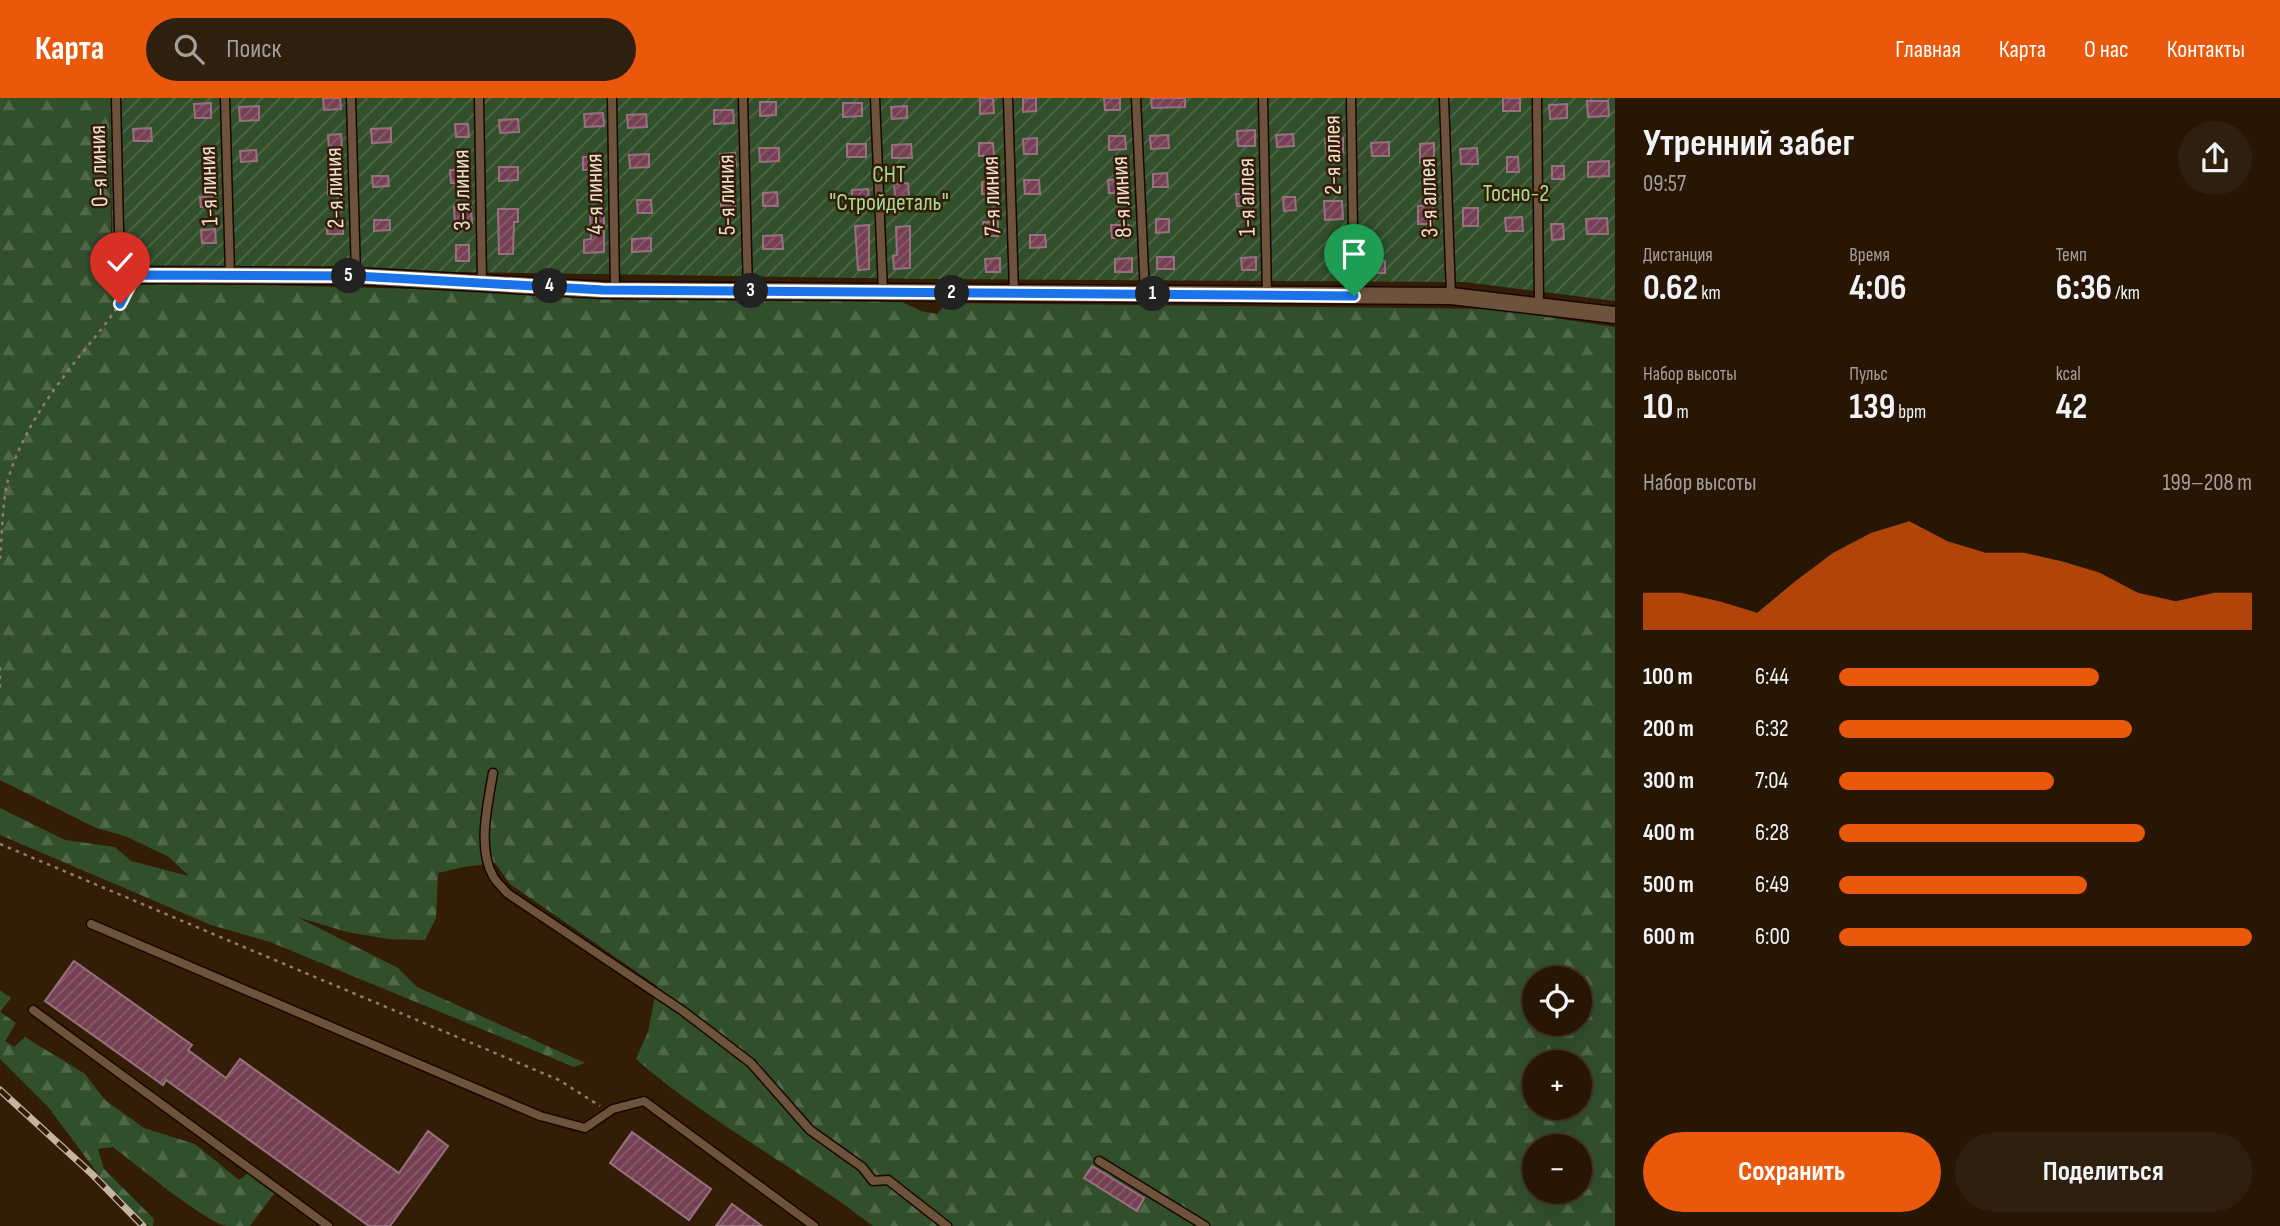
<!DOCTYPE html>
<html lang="ru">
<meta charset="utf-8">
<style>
body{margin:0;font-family:"Sofia Sans Condensed",sans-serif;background:#2f1f0e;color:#f1f3f6;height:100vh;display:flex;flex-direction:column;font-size:26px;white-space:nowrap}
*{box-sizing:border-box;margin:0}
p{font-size:23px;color:#a49f9a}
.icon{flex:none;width:38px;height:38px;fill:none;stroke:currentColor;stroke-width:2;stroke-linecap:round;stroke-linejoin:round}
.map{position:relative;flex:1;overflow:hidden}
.sheet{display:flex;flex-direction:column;background:#271604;width:665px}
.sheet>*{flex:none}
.controls{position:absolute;left:1522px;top:868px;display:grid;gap:14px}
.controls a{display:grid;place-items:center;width:70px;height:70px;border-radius:50%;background:#271604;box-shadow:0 7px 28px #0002,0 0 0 2px #433526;font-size:35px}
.pin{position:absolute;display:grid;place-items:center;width:60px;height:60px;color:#fff;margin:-72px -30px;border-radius:50% 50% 50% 0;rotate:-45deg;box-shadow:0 0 7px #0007}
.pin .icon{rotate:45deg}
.km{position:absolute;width:35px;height:35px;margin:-18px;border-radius:50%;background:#222;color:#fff;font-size:19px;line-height:35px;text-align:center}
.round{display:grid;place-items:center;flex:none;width:74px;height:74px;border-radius:37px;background:#2f1f0e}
.head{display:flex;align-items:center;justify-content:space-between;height:119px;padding:0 28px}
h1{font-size:38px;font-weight:700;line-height:52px}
.figures{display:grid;grid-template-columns:repeat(3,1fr);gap:10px;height:119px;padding:7px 28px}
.figures div{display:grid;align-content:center}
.figures b{font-size:35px;font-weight:700}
.figures small{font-size:19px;font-weight:400}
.figures p{font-size:19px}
.chart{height:196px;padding:14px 28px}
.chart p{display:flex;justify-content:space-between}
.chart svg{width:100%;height:126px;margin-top:7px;fill:#ea580c;opacity:.7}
.cta{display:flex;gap:14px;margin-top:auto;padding:14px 28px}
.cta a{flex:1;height:80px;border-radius:42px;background:#ea580c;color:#fff;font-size:28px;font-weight:700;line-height:80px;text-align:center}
.cta a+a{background:#2f1f0e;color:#f1f3f6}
ul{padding:0 28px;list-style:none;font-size:23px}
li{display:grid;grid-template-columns:112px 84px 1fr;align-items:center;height:52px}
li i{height:18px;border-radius:9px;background:#ea580c}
header{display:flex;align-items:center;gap:42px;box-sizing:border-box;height:98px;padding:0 35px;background:#ea580c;color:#fff}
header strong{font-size:33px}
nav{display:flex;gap:38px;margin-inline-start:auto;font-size:24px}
.search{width:490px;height:63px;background:#2f1f0e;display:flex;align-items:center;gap:18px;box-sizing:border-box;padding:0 24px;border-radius:38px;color:#a49f9a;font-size:26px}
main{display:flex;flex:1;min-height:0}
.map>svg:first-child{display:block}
.forest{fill:url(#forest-firs);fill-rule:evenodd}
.garden{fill:url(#garden-furrows)}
.building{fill:url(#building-hatch);stroke:#97727e;stroke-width:2}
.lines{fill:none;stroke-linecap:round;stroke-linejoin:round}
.service-casing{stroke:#1a0600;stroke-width:11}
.minor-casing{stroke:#1a0600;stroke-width:19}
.path{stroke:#907d6a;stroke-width:2.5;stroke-dasharray:3.5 5;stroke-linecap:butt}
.service{stroke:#6d533b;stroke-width:8}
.minor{stroke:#6d533b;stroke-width:16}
.rail-casing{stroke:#c5b4a4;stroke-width:7}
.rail{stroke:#341d06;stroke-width:4.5;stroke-dasharray:13;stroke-linecap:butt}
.route-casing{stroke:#fff;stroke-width:14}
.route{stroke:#1a73e8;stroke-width:9}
.labels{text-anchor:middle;stroke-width:5;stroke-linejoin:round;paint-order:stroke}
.street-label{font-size:24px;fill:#edded0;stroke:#341d06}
.park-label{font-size:24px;fill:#a3db97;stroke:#341d06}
</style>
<header>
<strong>Карта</strong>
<div class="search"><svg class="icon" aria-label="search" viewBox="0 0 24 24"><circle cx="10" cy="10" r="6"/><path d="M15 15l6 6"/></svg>Поиск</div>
<nav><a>Главная</a><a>Карта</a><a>О нас</a><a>Контакты</a></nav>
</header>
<main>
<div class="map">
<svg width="1615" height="1128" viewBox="0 0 1615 1128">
<defs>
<pattern id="forest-firs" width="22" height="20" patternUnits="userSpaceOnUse" patternTransform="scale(1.75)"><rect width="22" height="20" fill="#324f2c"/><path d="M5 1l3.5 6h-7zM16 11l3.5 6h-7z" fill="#50684a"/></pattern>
<pattern id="garden-furrows" width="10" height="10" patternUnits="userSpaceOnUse" patternTransform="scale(1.75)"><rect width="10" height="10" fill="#324f2c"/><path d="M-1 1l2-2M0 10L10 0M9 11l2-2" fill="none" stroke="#50684a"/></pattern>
<pattern id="building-hatch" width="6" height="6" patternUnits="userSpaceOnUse" patternTransform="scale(1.75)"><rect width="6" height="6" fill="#764054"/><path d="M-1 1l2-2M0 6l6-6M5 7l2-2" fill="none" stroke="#8a5b6c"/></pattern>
</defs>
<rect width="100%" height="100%" fill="#341d06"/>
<g class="forest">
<path d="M0,0H109L112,183L902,204L921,213L937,216L947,205L1493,211L1615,229V1128H873C797,1069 709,1025 636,961L648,934L657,888L510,786L495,765L463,769L438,775L436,820L425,842L388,841L347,834L297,819L398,870L417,889L585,965L574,969L270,844L211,827L0,737V710L65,742L115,749L131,763L189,778L169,759L125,738L96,730L0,682ZM1535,880H1580V926H1535ZM1535,964H1580V1010H1535ZM1535,1048H1580V1094H1535Z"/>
<path d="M0,892L11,900L0,914L16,925L5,943L14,949L25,939L85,976L105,1002L144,1030L195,1046L239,1082L254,1070L279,1089L250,1128C242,1128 234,1128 227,1128C204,1124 136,1066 113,1049L98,1051L104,1071L154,1121L153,1128H149L110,1092L49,1010L0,961Z"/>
</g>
<path class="garden" d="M109,0H1615V203L1464,184L926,181L113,169Z"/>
<g class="building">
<path d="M323,0H340L341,11L324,12Z"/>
<path d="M980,0H993L994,15L980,16Z"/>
<path d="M1023,0H1036V13L1023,14Z"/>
<path d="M1104,0H1120V12H1105Z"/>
<path d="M1151,0H1185V9L1152,10Z"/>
<rect x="1503" y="0" width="17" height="13"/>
<path d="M1587,3H1608L1609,18L1588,19Z"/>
<path d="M760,4H776V17L760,18Z"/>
<path d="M211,5V20H195L194,6Z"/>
<path d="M843,5H862V18L843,19Z"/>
<path d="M1567,6V20L1550,21L1549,7Z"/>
<path d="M259,8V22L240,23L239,9Z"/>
<path d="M907,8V20L892,21L891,9Z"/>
<path d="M714,12H733L734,25L714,26Z"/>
<path d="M603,15L604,28L585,29L584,16Z"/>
<path d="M646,16L647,29L628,30L627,17Z"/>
<path d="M518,21L519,34L500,35L499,22Z"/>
<path d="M455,26H468L469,39H456Z"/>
<path d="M151,30L152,43H134L133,31Z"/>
<path d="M391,30V44L372,45L371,31Z"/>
<path d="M1255,32V48H1238L1237,33Z"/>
<path d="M341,36L342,51H329L328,37Z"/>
<path d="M1293,36L1294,48L1277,49L1276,37Z"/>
<path d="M1168,37L1169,50L1151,51L1150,38Z"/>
<path d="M1109,38H1125L1126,51L1109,52Z"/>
<path d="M1037,40V56H1024L1023,41Z"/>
<path d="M1343,40V54H1326L1325,41Z"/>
<path d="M1389,44V58H1372L1371,45Z"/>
<path d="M979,45H993L994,58H979Z"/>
<path d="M1434,45V65H1420V46Z"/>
<rect x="847" y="46" width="19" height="13"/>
<path d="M911,46L912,60H892V47Z"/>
<path d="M759,50H779V63L760,64Z"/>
<path d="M1477,50L1478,66H1461L1460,51Z"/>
<path d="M256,52L257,63L241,64L240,53Z"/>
<path d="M735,55L736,68L720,69V56Z"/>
<path d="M649,56V69L630,70L629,57Z"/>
<path d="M602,58V71L583,72V59Z"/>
<path d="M1507,59H1518L1519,74H1507Z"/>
<path d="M1609,63V78L1588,79V64Z"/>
<rect x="1552" y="68" width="12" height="13"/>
<path d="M499,69H518V82L499,83Z"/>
<path d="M450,72H469L470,85H451Z"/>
<path d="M1167,75L1168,89H1153V76Z"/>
<path d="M372,78H388L389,88L373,89Z"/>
<path d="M1126,81V95H1109L1108,82Z"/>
<path d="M328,82H341L342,96H328Z"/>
<path d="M1024,82H1039L1040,96H1025Z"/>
<rect x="982" y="84" width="14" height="12"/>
<path d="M908,85L909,98L895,99L894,86Z"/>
<path d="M868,91L869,105H852V92Z"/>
<path d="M777,94L778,108H763V95Z"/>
<rect x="721" y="95" width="14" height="13"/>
<path d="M1236,96H1254V107L1237,108Z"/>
<path d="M216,98L217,108L201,109L200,99Z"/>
<path d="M1283,99H1295L1296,112L1284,113Z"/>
<path d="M637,102H651L652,115H638Z"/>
<path d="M1324,103H1342L1343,121L1325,122Z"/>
<path d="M1433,107V126H1418V108Z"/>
<path d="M454,109H471L472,125H455Z"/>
<path d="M604,109V154L584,155V142L591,141L590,110Z"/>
<rect x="1463" y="110" width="15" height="18"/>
<path d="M498,111H518V124H514L513,156H499Z"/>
<path d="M1522,119L1523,133H1506L1505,120Z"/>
<path d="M1607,120L1608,136H1587L1586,121Z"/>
<path d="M1156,121H1169V134L1156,135Z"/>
<path d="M374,122H390V132L374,133Z"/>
<rect x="327" y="123" width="16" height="13"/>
<rect x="983" y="124" width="15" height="14"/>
<path d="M1551,126H1563L1564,141L1552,142Z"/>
<path d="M869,127V171L858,172L855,128Z"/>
<path d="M1111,127H1129V140H1112Z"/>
<path d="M910,128V170L894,171L893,158L897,157L896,129Z"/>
<path d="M215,131L216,145H202L201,132Z"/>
<path d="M782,137L783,151H763V138Z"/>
<path d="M1030,137H1045L1046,149L1030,150Z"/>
<path d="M651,140V153L632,154V141Z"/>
<rect x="456" y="147" width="13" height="16"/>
<rect x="1157" y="159" width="17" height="12"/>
<path d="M1256,159V172H1242L1241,160Z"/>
<path d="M1000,160V174H986L985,161Z"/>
<path d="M1132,160V174H1115V161Z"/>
<path d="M1385,163V175H1369V164Z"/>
<path d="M74,863L192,947L188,952L226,980L240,961L399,1075L428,1033L448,1048L390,1128H369L166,982L163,987L45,903Z"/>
<path d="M632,1034L711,1091L689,1122L610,1065Z"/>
<path d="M1092,1068L1144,1100L1137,1113L1084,1080Z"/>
<path d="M732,1106L762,1128H716Z"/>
</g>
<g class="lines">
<g class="service-casing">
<g id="service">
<path d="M116,0L120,177"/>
<path d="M225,0L230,176"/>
<path d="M351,0L356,178"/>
<path d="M479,0L482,184"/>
<path d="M612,0L615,192"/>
<path d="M743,0L748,193"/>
<path d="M875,0L883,194"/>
<path d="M1008,0L1014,195"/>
<path d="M1136,0L1145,196"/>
<path d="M1263,0L1267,197"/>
<path d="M1351,0L1354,198"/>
<path d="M1444,0L1451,198"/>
<path d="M1537,0L1539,207"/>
<path d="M493,675C488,705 477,750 493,778C496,784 503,790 507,795L683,913L751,965L810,1032L862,1069L873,1083L888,1082L947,1128"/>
<path d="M91,826L540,1018L585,1030L613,1011L644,1003L814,1128"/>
<path d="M33,912L328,1128"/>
<path d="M1099,1063L1205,1128"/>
</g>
</g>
<g class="minor-casing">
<path id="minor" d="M120,177L356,178L603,192L1451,198L1615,217"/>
</g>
<g class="path">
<path d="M0,461C2,438 2,414 6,391C13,354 39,311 62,281C84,250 111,224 129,190"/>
<path d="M0,569V590"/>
<path d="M0,746L559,982L600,1008"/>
</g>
<use href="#service" class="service"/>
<use href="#minor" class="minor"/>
<g class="rail-casing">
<path id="rail" d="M0,992L93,1077L143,1128"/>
</g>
<use href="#rail" class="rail"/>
</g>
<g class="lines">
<g class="route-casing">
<path id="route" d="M120,206L135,177L356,178L603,192L1354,198"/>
</g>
<use href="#route" class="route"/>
</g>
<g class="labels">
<g class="street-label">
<text transform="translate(1332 57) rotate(-91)" y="8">2-я аллея</text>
<text transform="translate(98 68) rotate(-92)" y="8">0-я линия</text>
<text transform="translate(208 88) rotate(-92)" y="8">1-я линия</text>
<text transform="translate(334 90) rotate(-92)" y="8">2-я линия</text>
<text transform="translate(461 92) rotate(-91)" y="8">3-я линия</text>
<text transform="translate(594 96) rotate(-91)" y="8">4-я линия</text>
<text transform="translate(726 97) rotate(-91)" y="8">5-я линия</text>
<text transform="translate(991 98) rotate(-92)" y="8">7-я линия</text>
<text transform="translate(1121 99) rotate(-93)" y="8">8-я линия</text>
<text transform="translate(1246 99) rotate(-91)" y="8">1-я аллея</text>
<text transform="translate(1428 100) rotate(-92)" y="8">3-я аллея</text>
</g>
<g class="park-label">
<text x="889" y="84">СНТ<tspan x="889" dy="28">"Стройдеталь"</tspan></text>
<text x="1516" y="103">Тосно-2</text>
</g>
</g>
</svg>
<div class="controls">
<a><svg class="icon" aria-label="locate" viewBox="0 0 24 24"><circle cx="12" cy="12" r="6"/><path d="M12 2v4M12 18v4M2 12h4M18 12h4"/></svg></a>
<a>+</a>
<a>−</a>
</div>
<div class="pin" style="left:1354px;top:198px;background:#1e9e55"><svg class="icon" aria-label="arrive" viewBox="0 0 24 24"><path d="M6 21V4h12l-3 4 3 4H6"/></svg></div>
<div class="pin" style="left:120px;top:206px;background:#d93025"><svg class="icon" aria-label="check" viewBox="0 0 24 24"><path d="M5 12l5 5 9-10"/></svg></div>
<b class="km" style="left:1153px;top:196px">1</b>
<b class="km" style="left:952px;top:195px">2</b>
<b class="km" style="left:751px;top:193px">3</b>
<b class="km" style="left:550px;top:188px">4</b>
<b class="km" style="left:349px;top:178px">5</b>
</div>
<section class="sheet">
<div class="head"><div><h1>Утренний забег</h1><p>09:57</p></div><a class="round"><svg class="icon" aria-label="share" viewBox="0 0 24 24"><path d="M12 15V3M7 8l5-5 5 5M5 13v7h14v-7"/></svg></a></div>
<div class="figures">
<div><p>Дистанция</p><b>0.62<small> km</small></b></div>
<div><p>Время</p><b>4:06</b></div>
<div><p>Темп</p><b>6:36<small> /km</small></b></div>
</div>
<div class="figures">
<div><p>Набор высоты</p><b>10<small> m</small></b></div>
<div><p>Пульс</p><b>139<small> bpm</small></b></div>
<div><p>kcal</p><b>42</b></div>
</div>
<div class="chart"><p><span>Набор высоты</span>199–208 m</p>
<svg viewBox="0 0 160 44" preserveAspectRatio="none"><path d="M0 44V31L10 31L20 34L30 38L40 27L50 17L60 10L70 6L80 13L90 17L100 17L110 20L120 24L130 31L140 34L150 31L160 31V44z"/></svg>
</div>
<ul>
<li><b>100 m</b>6:44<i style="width:63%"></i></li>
<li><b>200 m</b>6:32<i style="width:71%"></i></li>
<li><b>300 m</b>7:04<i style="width:52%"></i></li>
<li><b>400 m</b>6:28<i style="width:74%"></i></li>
<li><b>500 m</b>6:49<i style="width:60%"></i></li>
<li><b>600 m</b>6:00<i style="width:100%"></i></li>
</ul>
<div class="cta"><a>Сохранить</a><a>Поделиться</a></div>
</section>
</main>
